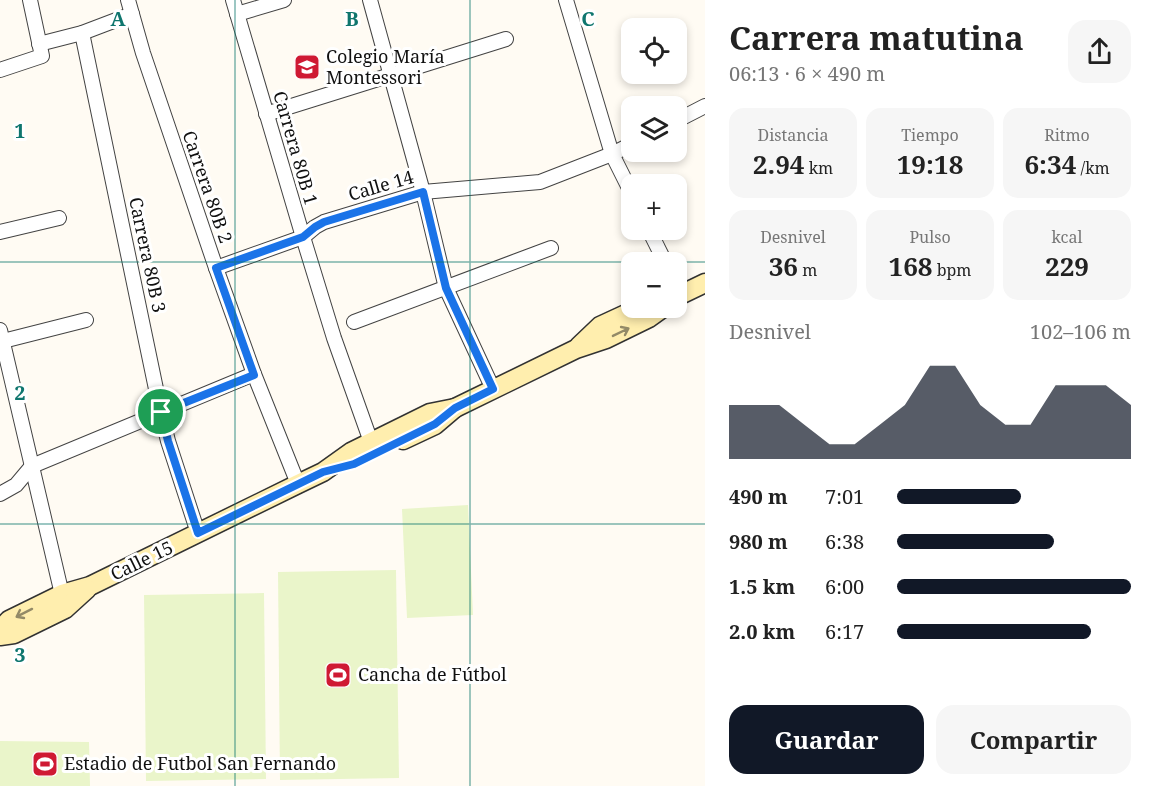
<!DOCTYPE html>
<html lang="es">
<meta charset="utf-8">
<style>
body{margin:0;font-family:"Noto Serif",serif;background:#f6f6f6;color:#222;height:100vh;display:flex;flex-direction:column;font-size:22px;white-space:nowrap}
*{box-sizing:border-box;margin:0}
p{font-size:20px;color:#767676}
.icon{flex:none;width:33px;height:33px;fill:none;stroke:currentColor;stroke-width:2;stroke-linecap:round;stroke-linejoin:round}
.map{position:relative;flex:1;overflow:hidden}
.sheet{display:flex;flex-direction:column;background:#fff;width:450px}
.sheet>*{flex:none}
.buttons{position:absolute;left:621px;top:18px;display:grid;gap:12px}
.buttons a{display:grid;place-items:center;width:66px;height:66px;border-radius:12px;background:#fff;box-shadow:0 3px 9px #0003;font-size:30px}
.pin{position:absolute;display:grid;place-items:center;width:51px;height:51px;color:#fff;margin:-26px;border:3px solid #fff;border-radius:50%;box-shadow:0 2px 6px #0007}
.round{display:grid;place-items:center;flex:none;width:63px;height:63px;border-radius:18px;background:#f6f6f6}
.headline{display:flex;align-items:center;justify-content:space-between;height:102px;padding:0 24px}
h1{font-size:33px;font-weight:700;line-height:45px}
.stats{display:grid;grid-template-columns:repeat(3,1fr);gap:9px;height:102px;padding:6px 24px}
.stats div{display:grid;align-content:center;border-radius:15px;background:#f6f6f6;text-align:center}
.stats b{font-size:26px;font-weight:700}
.stats small{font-size:16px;font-weight:400}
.stats p{font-size:16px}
.chart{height:168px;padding:12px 24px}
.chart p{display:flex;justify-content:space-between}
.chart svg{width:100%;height:108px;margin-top:6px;fill:#111827;opacity:.7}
.primary-button{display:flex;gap:12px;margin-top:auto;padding:12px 24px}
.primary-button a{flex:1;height:69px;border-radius:18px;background:#111827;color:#fff;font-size:24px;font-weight:700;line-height:69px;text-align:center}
.primary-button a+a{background:#f6f6f6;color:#222}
ul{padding:0 24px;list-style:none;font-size:20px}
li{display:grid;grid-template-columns:96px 72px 1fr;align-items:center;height:45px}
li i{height:15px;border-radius:8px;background:#111827}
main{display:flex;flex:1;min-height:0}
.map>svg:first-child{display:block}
.pitch{fill:#eaf5ca}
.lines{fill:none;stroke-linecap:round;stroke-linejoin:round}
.street-casing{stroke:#434343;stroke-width:16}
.secondary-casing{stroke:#323232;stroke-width:21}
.street{stroke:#fff;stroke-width:14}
.secondary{stroke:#ffeeae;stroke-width:18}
.oneway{stroke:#938a67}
.route-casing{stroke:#fff;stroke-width:12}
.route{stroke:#1a73e8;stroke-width:8}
.grid{fill:none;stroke:#0f766e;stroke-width:1.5;stroke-opacity:0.55}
.labels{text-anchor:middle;stroke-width:6;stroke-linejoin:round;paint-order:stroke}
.poi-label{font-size:18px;fill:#101010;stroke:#fff;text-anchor:start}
.street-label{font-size:18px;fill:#101010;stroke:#fff}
.grid-label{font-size:20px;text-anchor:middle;font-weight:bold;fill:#0f766e;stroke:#fff;stroke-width:6;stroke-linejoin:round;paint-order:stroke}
</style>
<main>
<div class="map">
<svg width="705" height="786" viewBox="0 0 705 786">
<rect width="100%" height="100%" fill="#fffbf3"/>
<g class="pitch">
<path d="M468,505L473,615L407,618L402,509Z"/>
<path d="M396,570L399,778L280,780L278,572Z"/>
<path d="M264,593L266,779L146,781L144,595Z"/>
<path d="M0,741L89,742L90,786H0Z"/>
</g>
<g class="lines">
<g class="street-casing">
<g id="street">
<path d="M128,0L143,53L216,268L254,374L298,484"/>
<path d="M233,0L303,237L334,338L371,442"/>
<path d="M370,0L423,192L446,288L493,389"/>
<path d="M566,0L612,154L632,194"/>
<path d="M237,14L284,0"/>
<path d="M82,33L161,413L168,441L198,533"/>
<path d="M39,44L82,33L132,14"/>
<path d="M0,70L42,56L30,0"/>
<path d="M266,114L506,39"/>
<path d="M676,121L705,106"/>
<path d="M649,230L665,262"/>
<path d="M0,232L59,218"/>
<path d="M216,268L303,237L315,227L324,222L423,192L540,182L612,154L632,144"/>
<path d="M354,322L551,248"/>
<path d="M0,330L64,603"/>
<path d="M3,341L86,320"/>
<path d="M0,494L16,485L32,466L254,374"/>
</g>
</g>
<g class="secondary-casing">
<g id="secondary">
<path d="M676,297L705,283"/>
<path d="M579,346L600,326L639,308"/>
<path d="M403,440L435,425L455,408L576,349L606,339L649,318L663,308"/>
<path d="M0,630L9,620L62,594L90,586L298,484L323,472L351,452L430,413L455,408"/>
<path d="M0,636L14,634L65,609L87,589"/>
</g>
</g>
<use href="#street" class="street"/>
<use href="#secondary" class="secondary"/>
</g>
<defs><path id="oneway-shaft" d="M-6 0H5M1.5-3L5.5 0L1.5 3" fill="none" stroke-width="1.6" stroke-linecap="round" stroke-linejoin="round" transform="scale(1.5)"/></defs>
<g class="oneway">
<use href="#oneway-shaft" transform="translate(621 332) rotate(-26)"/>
<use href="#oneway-shaft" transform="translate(24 613) rotate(153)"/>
</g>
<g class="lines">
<g class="route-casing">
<path id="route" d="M423,192L446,288L493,389L455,408L435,424L354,464L323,472L198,533L168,441L161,412L254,375L216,268L303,237L315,227L324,222Z"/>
</g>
<use href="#route" class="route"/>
</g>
<path class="grid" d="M235,0V786M470,0V786M0,262H705M0,524H705"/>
<defs>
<g id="school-square" transform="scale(1.35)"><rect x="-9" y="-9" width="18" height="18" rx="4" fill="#cf1933" stroke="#fff"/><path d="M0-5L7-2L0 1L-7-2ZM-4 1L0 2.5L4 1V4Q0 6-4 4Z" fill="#fff"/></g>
<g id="stadium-square" transform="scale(1.35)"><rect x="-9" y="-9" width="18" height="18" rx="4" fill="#cf1933" stroke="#fff"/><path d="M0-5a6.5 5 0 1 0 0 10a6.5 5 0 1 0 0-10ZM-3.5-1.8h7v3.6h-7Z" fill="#fff"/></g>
</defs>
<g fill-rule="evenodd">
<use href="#school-square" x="307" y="67"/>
<use href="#stadium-square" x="338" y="675"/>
<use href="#stadium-square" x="45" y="764"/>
</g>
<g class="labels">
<g class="poi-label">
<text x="326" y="63">Colegio María<tspan x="326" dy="21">Montessori</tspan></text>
<text x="358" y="681">Cancha de Fútbol</text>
<text x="64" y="770">Estadio de Futbol San Fernando</text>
</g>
<g class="street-label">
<text transform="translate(295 148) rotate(74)" y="6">Carrera 80B 1</text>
<text transform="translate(381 186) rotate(-16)" y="6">Calle 14</text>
<text transform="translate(207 187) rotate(71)" y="6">Carrera 80B 2</text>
<text transform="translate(147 255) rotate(78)" y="6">Carrera 80B 3</text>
<text transform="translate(142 561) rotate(-26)" y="6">Calle 15</text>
</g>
</g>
<g class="grid-label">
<text x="118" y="26">A</text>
<text x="352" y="26">B</text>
<text x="588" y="26">C</text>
<text x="20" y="138">1</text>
<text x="20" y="400">2</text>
<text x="20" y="662">3</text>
</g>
</svg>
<div class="buttons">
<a><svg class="icon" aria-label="locate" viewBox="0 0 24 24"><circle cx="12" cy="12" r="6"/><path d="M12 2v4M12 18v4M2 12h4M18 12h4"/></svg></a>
<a><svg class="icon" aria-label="layers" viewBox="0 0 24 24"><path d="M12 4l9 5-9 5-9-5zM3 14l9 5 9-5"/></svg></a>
<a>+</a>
<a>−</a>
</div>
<div class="pin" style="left:161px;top:412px;background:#1e9e55"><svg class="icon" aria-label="arrive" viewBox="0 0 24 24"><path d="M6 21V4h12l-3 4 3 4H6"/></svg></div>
</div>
<section class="sheet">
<div class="headline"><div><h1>Carrera matutina</h1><p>06:13 · 6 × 490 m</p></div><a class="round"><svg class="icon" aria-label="share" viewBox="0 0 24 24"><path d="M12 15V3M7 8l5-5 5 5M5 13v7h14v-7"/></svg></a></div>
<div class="stats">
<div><p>Distancia</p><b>2.94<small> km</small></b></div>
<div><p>Tiempo</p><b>19:18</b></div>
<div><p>Ritmo</p><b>6:34<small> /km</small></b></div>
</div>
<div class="stats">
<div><p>Desnivel</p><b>36<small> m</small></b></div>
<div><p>Pulso</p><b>168<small> bpm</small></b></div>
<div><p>kcal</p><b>229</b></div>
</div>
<div class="chart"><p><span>Desnivel</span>102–106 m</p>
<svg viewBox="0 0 160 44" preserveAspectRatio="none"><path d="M0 44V22L10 22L20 22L30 30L40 38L50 38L60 30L70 22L80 6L90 6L100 22L110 30L120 30L130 14L140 14L150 14L160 22V44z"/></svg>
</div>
<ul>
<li><b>490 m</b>7:01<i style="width:53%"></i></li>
<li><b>980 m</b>6:38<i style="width:67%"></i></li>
<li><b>1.5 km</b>6:00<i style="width:100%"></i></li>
<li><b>2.0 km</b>6:17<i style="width:83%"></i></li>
</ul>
<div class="primary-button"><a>Guardar</a><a>Compartir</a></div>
</section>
</main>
